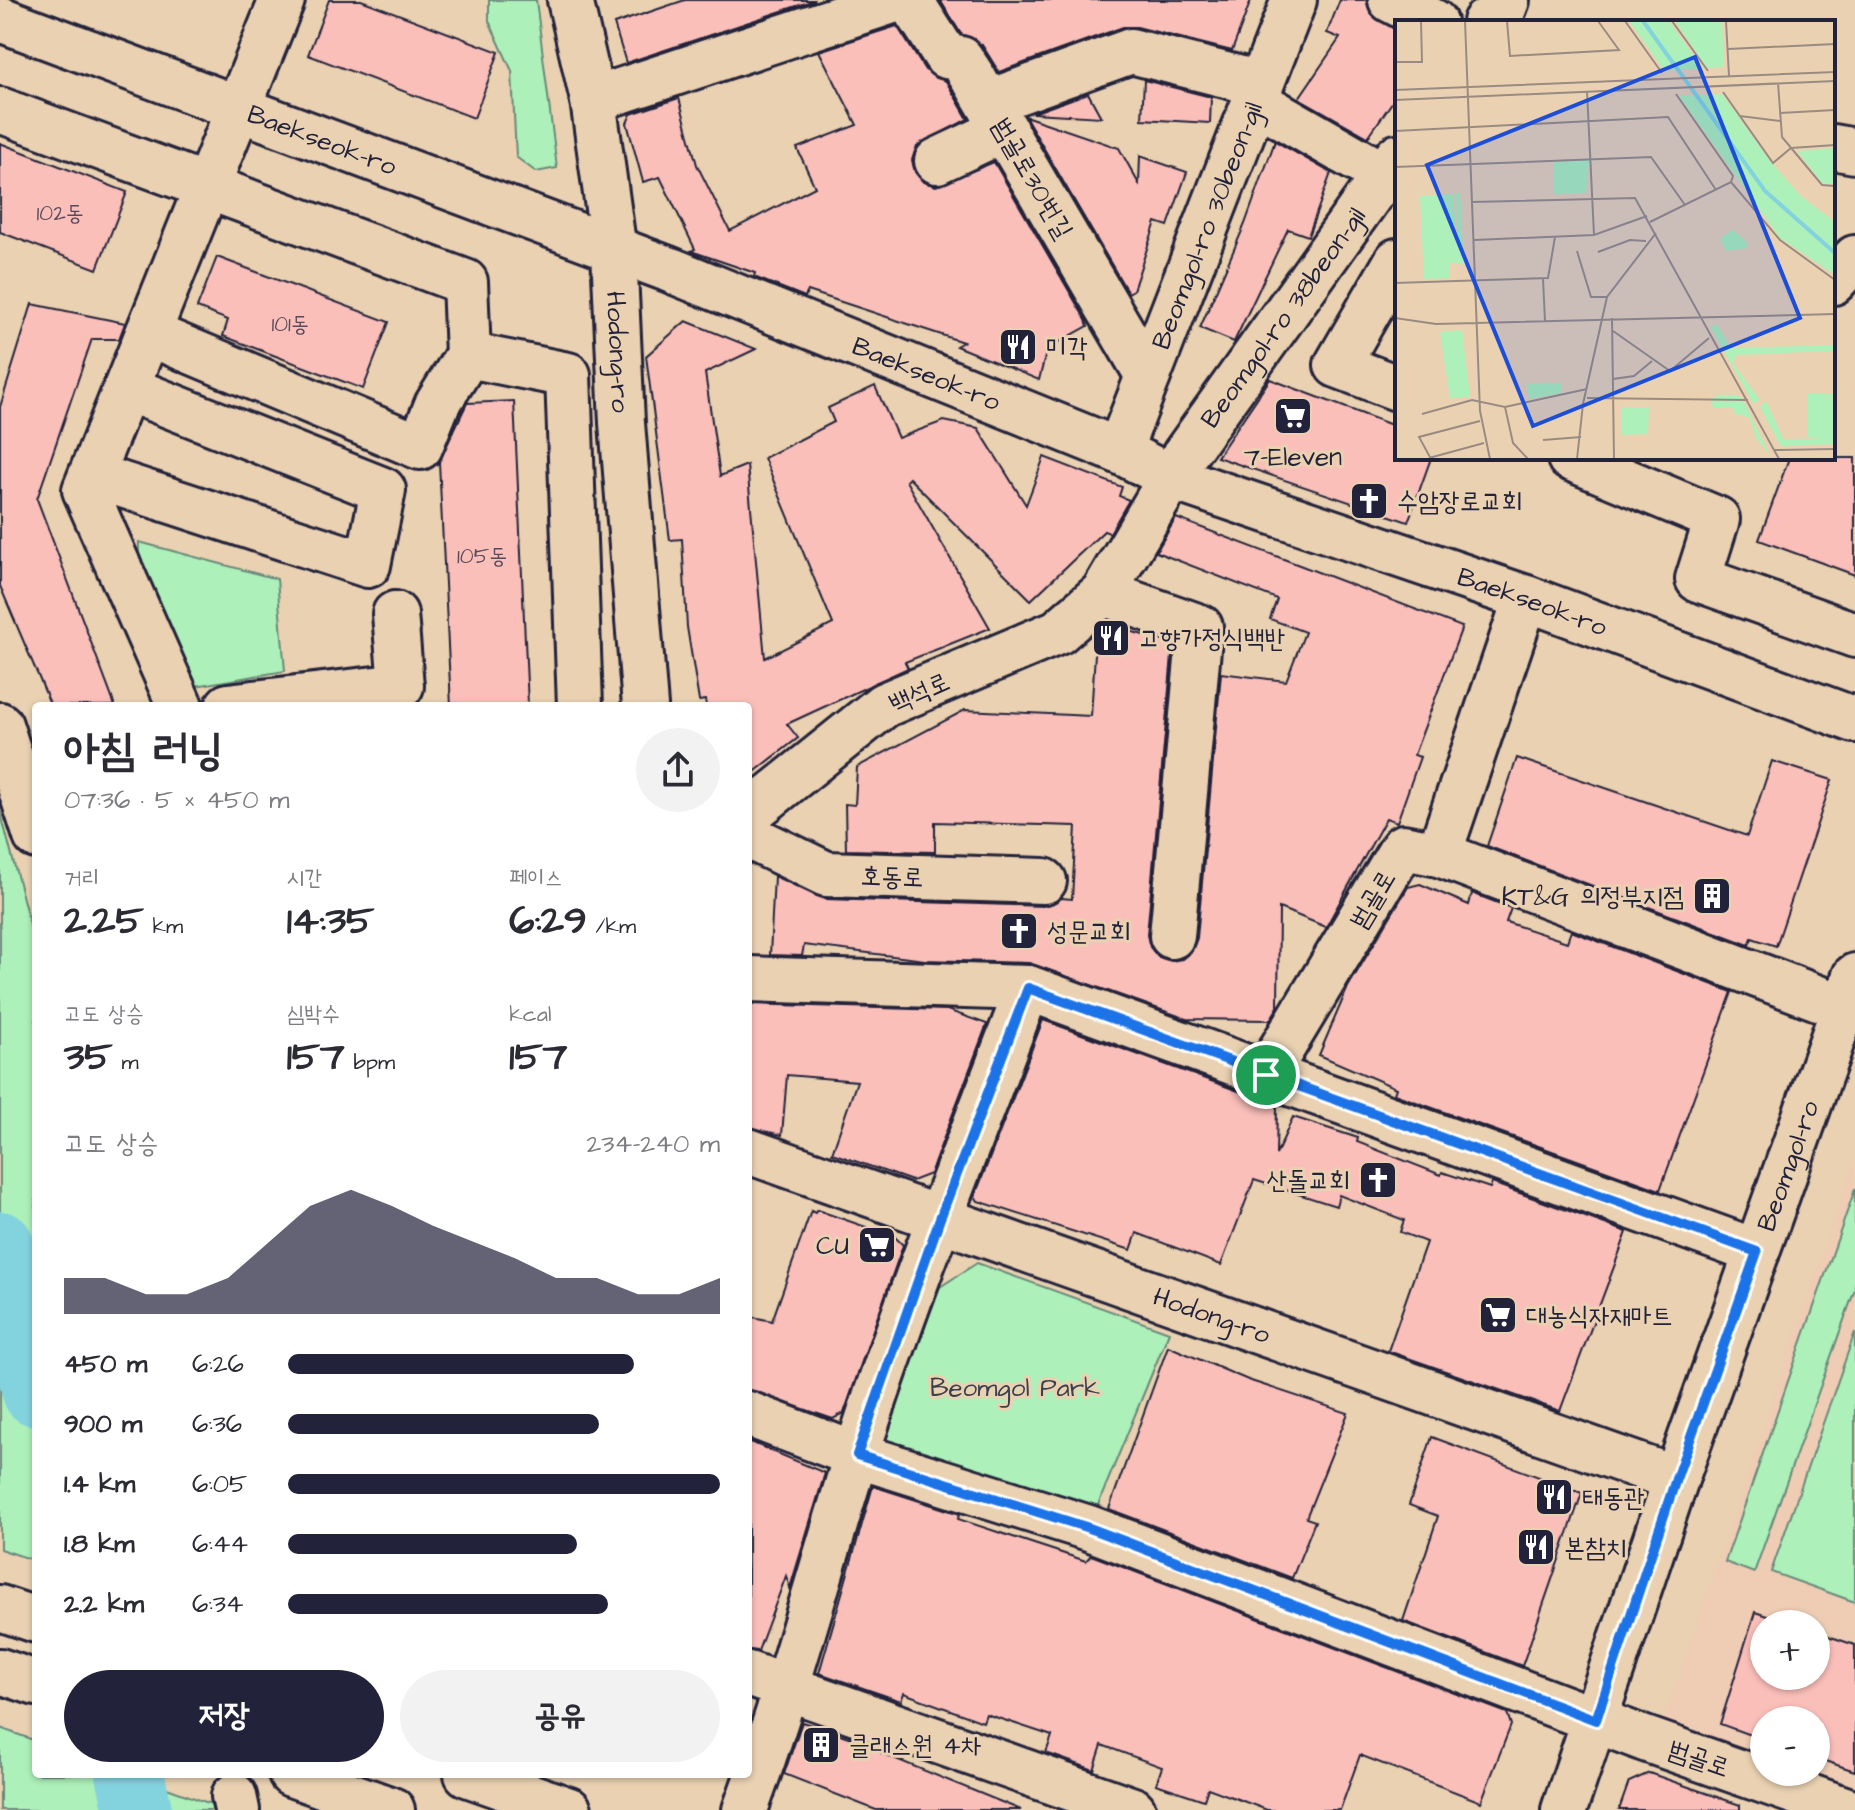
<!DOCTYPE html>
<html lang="ko">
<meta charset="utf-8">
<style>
body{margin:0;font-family:"Architects Daughter","Poor Story",sans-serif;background:#f2f2f3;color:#2b2b33;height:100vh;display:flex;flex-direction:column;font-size:30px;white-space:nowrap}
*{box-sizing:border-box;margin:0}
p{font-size:26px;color:#7c7c81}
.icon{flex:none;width:44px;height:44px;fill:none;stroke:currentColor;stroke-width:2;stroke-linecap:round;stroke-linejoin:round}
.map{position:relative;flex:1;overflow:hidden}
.sheet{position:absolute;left:32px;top:702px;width:720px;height:1076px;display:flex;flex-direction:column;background:#fff;border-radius:8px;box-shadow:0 2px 6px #0004}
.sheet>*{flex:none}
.tools{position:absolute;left:1750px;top:1610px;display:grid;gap:16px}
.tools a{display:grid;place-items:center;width:80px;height:80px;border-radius:50%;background:#fff;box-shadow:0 2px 6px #0004;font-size:40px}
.pin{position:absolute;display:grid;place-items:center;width:68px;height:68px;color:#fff;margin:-34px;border:4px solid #fff;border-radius:50%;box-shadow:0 2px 8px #0007}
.round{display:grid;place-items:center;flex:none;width:84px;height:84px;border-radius:42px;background:#f2f2f3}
.summary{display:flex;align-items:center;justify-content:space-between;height:136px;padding:0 32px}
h1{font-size:44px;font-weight:700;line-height:60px}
.metrics{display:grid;grid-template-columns:repeat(3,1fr);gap:12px;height:136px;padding:8px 32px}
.metrics div{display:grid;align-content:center}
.metrics b{font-size:40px;font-weight:700}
.metrics small{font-size:22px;font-weight:400}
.metrics p{font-size:22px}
.chart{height:224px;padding:16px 32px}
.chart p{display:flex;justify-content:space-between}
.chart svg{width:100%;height:144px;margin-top:8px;fill:#22223b;opacity:.7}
.button{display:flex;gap:16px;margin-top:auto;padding:16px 32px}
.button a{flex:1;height:92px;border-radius:48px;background:#22223b;color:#fff;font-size:32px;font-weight:700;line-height:92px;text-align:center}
.button a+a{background:#f2f2f3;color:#2b2b33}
ul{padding:0 32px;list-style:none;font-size:26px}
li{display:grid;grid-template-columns:128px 96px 1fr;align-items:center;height:60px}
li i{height:20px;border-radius:10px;background:#22223b}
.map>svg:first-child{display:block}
.built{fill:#efccb4;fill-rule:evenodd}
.green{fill:#adf0b9;stroke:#68897a;stroke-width:2}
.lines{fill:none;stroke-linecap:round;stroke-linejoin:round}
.river{stroke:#83d3df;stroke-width:68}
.building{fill:#fbbfba;stroke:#22223b;stroke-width:2}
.minor-casing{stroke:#22223b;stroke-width:50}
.minor{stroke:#ead1b2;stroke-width:44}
.route-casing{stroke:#fff;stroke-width:16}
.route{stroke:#1a73e8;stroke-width:10}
.labels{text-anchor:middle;stroke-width:6;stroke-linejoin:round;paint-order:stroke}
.number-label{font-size:22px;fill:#58495b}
.street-label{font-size:26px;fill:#22223b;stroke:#ead1b2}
.poi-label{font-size:26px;fill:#22223b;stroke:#ead1b2;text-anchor:start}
.park-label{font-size:26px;fill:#37414e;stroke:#ead1b2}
.inset-river{fill:none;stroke:#83d3df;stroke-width:4}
.inset-road{fill:none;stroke:#9a8b82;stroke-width:2}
.view{fill:#1d4ed8;fill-opacity:0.15;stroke:#1d4ed8;stroke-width:4}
.inset-edge{fill:none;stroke:#22223b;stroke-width:4}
</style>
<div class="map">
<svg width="1855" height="1810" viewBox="0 0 1855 1810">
<rect width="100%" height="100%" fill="#ead1b2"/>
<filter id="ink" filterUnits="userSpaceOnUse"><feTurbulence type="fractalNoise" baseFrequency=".0125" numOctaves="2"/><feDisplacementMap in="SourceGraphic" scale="16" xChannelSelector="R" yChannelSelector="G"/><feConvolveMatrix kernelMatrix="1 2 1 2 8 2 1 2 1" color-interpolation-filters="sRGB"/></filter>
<g filter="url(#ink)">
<path class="built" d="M1855,1159V1799L1783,1772H1816V1720H1764V1765L1662,1727ZM1764,1624H1816V1676H1764Z"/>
<g class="green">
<path d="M489,0H536L557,168L536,172L516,157L512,71L489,21Z"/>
<path d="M139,542L277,579L285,671L184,688L138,588Z"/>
<path d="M0,810L36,949V1561L0,1549Z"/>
<path d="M1855,1189V1289L1754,1573L1725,1562Z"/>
<path d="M977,1263L1169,1332L1091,1522L878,1452L940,1287Z"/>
<path d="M1855,1332V1602L1771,1572Z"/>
<path d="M0,1728L36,1741V1774H128L217,1806L218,1810H0Z"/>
</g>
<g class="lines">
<g class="river">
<path d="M0,1245L36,1392"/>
<path d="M130,1774L138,1810"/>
</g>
</g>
<g class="building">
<path d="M329,0H361L499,52L474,118L308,55Z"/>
<path d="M685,0H815L626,63L614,24Z"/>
<path d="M940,0H1251L1232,51L1137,27H1123L999,72L982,45L961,34Z"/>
<path d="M1340,0H1366L1371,14L1397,31V95L1368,137L1299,98L1340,38L1327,33Z"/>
<path d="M897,26L925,70L946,81L968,119L917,146L912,160L915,172L923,182L936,186L994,162L1086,320L1088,326L1047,349L1039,380L956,346L963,342L808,291L805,297L754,277L755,273L691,251L695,249L660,177L643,182L627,123L631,114L679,98L697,165L730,231L815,187L797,148L857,125L819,51Z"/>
<path d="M1144,80L1211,97L1210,123L1142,119Z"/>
<path d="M1088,93L1101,117L1033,113Z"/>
<path d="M1025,116L1119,148L1139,184L1140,156L1187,172L1168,226L1156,222L1133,290L1128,293Z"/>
<path d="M1275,141L1331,173L1308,236L1288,229L1234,342L1200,328L1245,224Z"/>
<path d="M0,143L127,192L97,269L0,232Z"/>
<path d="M217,257L389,322L363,389L223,336L228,320L197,308Z"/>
<path d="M32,304L125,323L119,339H92L37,499L115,706H51L0,586V407Z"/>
<path d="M686,321L756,349L705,373L720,476L747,465L765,658L833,624L764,458L834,422L828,408L875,386L898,438L944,421L978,428L1026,505L1044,457L1122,487L1119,496L1129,500L1110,533L1104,531L1031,600L909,478L906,481L990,628L905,662L908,668L787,724L798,738L748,777V706H706L705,700L699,701L687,627L682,539L670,540L646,356Z"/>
<path d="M1270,379L1397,427V458H1431L1408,522L1217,457Z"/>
<path d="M514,401L528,706H451L439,462L467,403Z"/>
<path d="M1789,458H1855V575L1759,540Z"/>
<path d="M1176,518L1462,627L1414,755L1420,757L1397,822L1386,818L1326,927L1279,908L1278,1007L1270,1020L1187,1019L1029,963L925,960L804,945L802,956L770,955L774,876L825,899L1043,906L1061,898L1072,899L1076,826L935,822V852L846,850L845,804L855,805L857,767L965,710L1091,716L1096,638L1110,625L1173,644L1147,935L1150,947L1158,957L1171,961L1182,959L1192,951L1197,938L1221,673L1286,681L1305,632L1270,619L1277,599L1156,552Z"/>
<path d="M1517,758L1747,836L1772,761L1832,780L1776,946L1752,938L1749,945L1487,846Z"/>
<path d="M1420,884L1469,905L1472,893L1511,908L1506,922L1567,942L1571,931L1732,992L1660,1190L1394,1094L1396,1088L1319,1055L1348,987L1408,887Z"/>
<path d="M748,1004L947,1010L987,1024L930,1174L912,1181L832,1153L857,1081L787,1075L782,1135L748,1127Z"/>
<path d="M1043,1020L1277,1105L1276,1155L1293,1117L1358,1138L1357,1142L1441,1175L1442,1172L1490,1188L1492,1183L1627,1232L1560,1411L1388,1351L1426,1242L1400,1232L1404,1220L1339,1195L1336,1206L1254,1180L1221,1265L1137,1233L1131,1250L978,1201L975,1196Z"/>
<path d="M817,1210L895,1237L903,1245L844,1413L833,1419L748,1390V1316L772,1321L811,1211L815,1213Z"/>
<path d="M1168,1346L1248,1380L1348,1413L1306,1518L1315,1521L1292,1578L1109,1509Z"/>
<path d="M1432,1437L1582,1493L1522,1666L1403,1621L1438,1516L1409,1505Z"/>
<path d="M748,1441L825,1473L790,1588L786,1576L758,1651L748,1650Z"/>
<path d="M873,1486L960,1514L958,1519L1086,1561L1091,1555L1507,1713L1511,1725L1481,1802L1360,1755L1340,1810H1267L1208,1788L1204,1800L1156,1784L1162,1767L1102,1745L1094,1770L1046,1753L1052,1736L986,1714L983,1722L904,1693L901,1701L819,1673Z"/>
<path d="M1755,1612L1791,1624H1764V1676H1816V1632L1855,1645V1771L1816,1758V1720H1764V1740L1720,1724Z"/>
<path d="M802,1722L883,1748L881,1753L1021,1810H876L784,1774Z"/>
<path d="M1649,1773L1740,1805V1810H1619L1629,1782Z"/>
</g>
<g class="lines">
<g class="minor-casing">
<g id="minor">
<path id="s1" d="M570,0L593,100L614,251L622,423L645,706"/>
<path d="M910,0L946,56L961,59L974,79L1148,376"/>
<path d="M1391,0L1434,22"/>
<path id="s2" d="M0,19L668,269L1119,451L1170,477L1526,598L1855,720"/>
<path d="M1485,22L1502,13L1507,0"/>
<path d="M593,100L895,0"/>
<path d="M1255,101L1384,175"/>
<path d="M989,102L1131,51L1261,84"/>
<path d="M0,110L465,282L468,355L568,375L580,706"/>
<path d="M1833,147L1855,151"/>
<path d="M937,161L1005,129"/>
<path d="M1397,261L1337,365L1397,388"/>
<path d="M1833,282L1855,258"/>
<path d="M150,334L420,447L437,405L468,355"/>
<path id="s3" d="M1119,451L1294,0"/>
<path d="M1570,458L1717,519L1698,579L1855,635"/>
<path d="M92,475L368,565L383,490L126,388"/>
<path d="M1103,593L1200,627L1172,936"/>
<path d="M180,706L85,490L282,0"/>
<path d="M228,706L401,686L395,614"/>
<path d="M0,725L36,836"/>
<path id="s4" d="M748,814L884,705L1058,632L1103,593L1185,454L1397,157"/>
<path d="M748,836L826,874L1044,881"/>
<path d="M1439,854L1526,598"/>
<path d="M748,979L1028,988L1757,1252"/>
<path d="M1266,1075L1403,847L1439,854L1855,1012"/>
<path id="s5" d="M748,1151L1676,1479"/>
<path d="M748,1414L859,1456L1089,1528L1645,1739L1847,1810"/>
<path d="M0,1608L36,1620"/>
<path d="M0,1671L36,1683"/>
<path d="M748,1674L1133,1810"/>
<path d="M291,1774L392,1810"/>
<path d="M467,1774L569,1810"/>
<path d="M234,1796L237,1810"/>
<path d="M745,1810C788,1693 819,1574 856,1456C906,1298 969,1143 1028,988"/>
<path id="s6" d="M1564,1810L1676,1479L1855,976"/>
</g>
</g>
<use href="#minor" class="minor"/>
</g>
</g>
<g class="lines" filter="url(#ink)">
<g class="route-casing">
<path id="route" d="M1028,988L1757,1252L1676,1479L1596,1720L1089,1528L857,1455L939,1221Z"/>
</g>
<use href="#route" class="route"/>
</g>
<defs>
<g id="restaurant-square" transform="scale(2)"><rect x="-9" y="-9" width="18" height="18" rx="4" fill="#22223b" stroke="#ead1b2"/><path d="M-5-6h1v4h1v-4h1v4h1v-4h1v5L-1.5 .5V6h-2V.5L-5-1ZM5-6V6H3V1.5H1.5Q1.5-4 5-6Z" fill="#fff"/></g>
<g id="supermarket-square" transform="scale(2)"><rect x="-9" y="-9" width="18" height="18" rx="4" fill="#22223b" stroke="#ead1b2"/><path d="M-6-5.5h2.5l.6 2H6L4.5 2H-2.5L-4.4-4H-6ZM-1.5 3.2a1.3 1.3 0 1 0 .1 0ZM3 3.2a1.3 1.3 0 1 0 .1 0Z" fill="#fff"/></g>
<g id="church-square" transform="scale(2)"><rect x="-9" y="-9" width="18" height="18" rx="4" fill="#22223b" stroke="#ead1b2"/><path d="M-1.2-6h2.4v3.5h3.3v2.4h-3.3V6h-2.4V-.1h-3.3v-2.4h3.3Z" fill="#fff"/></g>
<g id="building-square" transform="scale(2)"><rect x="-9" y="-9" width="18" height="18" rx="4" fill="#22223b" stroke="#ead1b2"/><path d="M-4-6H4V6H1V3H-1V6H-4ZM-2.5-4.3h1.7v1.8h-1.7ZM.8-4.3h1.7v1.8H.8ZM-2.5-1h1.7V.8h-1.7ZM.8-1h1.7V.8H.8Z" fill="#fff"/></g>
</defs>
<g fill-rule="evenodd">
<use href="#restaurant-square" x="1018" y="347"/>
<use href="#supermarket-square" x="1293" y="416"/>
<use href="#church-square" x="1369" y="501"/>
<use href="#restaurant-square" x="1111" y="638"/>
<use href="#building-square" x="1712" y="896"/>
<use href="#church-square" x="1019" y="931"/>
<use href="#church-square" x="1378" y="1180"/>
<use href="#supermarket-square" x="877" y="1245"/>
<use href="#supermarket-square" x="1498" y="1315"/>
<use href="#restaurant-square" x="1554" y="1497"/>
<use href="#restaurant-square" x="1536" y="1547"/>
<use href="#building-square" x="821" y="1745"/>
</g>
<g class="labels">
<g class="number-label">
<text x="60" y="220">102동</text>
<text x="290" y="331">101동</text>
<text x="482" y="563">105동</text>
</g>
<g class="street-label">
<text dy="9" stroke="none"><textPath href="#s2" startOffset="344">Baekseok-ro</textPath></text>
<text transform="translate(1033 178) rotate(60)" y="9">범골로30번길</text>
<text dy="9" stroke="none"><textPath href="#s3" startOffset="242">Beomgol-ro 30beon-gil</textPath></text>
<text dy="9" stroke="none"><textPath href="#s4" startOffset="752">Beomgol-ro 38beon-gil</textPath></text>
<text dy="9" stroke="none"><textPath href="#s1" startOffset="356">Hodong-ro</textPath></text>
<text dy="9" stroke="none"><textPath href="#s2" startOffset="992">Baekseok-ro</textPath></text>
<text dy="9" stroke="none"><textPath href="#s2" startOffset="1640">Baekseok-ro</textPath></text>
<text transform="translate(919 692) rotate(-24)" y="9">백석로</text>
<text transform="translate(892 876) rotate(2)" y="9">호동로</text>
<text transform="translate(1372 899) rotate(-59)" y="9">범골로</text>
<text dy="9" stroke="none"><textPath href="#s6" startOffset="682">Beomgol-ro</textPath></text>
<text dy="9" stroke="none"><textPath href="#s5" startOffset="492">Hodong-ro</textPath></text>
<text transform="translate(1699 1758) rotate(19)" y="9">범골로</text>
</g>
<g class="poi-label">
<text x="1046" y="356">미각</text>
<text x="1293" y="465" text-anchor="middle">7-Eleven</text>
<text x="1397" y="510">수암장로교회</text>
<text x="1139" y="647">고향가정식백반</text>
<text x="1684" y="905" text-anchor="end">KT&amp;G 의정부지점</text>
<text x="1047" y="940">성문교회</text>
<text x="1350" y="1189" text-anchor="end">산돌교회</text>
<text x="849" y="1254" text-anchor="end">CU</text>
<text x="1526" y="1324">대농식자재마트</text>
<text x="1582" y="1506">태동관</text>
<text x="1564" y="1556">본참치</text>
<text x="849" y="1754">클래스원 4차</text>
</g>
<g class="park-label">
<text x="1015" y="1396">Beomgol Park</text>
</g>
</g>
<g transform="translate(1395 20)">
<rect width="440" height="440" fill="#ead1b2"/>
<path d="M234,1H274L308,49L269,50ZM280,1H327L329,47L312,48ZM327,74L375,141L406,176L440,202V255L385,218L284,76ZM440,128V164H428L402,131ZM194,140L191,173L159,174V142ZM61,173H65L69,245L54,242V258L29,259L25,176L58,174L63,235ZM338,210L351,221L353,228L331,231L325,218ZM322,305L336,328L440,325V331L341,335L338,343L365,380L358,383L315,306ZM67,310L75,377L55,378L45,312ZM166,363V373L134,379L132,364ZM412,374H440V424L386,426L365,387L371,381L389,420L429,418L413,417ZM323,375H343L348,380L375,435L361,418L355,398L339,393V387L318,388L316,379ZM227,387H254L253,414L227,415Z" fill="#adf0b9"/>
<path class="inset-river" d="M248,1L370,171L440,233"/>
<path class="inset-road" d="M70,1L85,391L95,439M112,1L115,36L224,30L203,1M230,1L267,53M277,1L313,51M331,1L334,56M333,29L440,24M0,42H27L26,1M383,63L387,117L427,165L440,166M0,70L440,52M192,71L199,215M328,72L378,143L396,128L440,125M281,74L338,156L336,162M0,80L440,61M385,93L440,90M345,96L385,101M0,111L273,97L321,170M0,147L256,137L290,185M77,182L240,178L384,439M255,202L336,162L385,220L440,260M79,220L199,215L252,196M182,231L196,277H212M203,232L235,220L251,221M148,259L150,301M0,263L153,258L160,217M0,298L41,304L440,294M217,298L219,439M218,311L275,351L314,318M218,359L239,356L257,341M192,378L353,380M110,387L118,423L133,439M27,394L77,380L110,387L192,369M148,420L186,417M379,430L440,429M34,438L89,423M36,439L24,417L85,401M182,439L188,384L212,277L261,213"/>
<path class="view" d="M300,37L405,298L138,406L32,145Z"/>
<rect width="440" height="440" class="inset-edge"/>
</g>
</svg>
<div class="tools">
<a>+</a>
<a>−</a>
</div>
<div class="pin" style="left:1266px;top:1075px;background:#1e9e55"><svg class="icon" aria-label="arrive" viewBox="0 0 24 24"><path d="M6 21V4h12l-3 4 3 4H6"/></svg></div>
<section class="sheet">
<div class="summary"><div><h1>아침 러닝</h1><p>07:36 · 5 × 450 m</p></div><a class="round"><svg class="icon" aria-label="share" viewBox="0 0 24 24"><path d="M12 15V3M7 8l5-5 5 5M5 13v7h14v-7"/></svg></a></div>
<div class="metrics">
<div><p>거리</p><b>2.25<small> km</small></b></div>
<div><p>시간</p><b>14:35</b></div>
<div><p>페이스</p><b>6:29<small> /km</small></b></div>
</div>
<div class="metrics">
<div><p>고도 상승</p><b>35<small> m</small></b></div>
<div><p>심박수</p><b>157<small> bpm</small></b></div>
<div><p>kcal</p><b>157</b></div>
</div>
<div class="chart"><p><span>고도 상승</span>234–240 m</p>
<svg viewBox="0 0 160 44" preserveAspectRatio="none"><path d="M0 44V33L10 33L20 38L30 38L40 33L50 22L60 11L70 6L80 11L90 17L100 22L110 27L120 33L130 33L140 38L150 38L160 33V44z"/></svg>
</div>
<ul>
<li><b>450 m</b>6:26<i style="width:80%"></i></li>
<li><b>900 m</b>6:36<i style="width:72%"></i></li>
<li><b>1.4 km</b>6:05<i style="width:100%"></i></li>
<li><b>1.8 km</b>6:44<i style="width:67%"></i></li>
<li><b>2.2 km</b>6:34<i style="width:74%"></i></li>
</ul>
<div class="button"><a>저장</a><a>공유</a></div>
</section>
</div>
